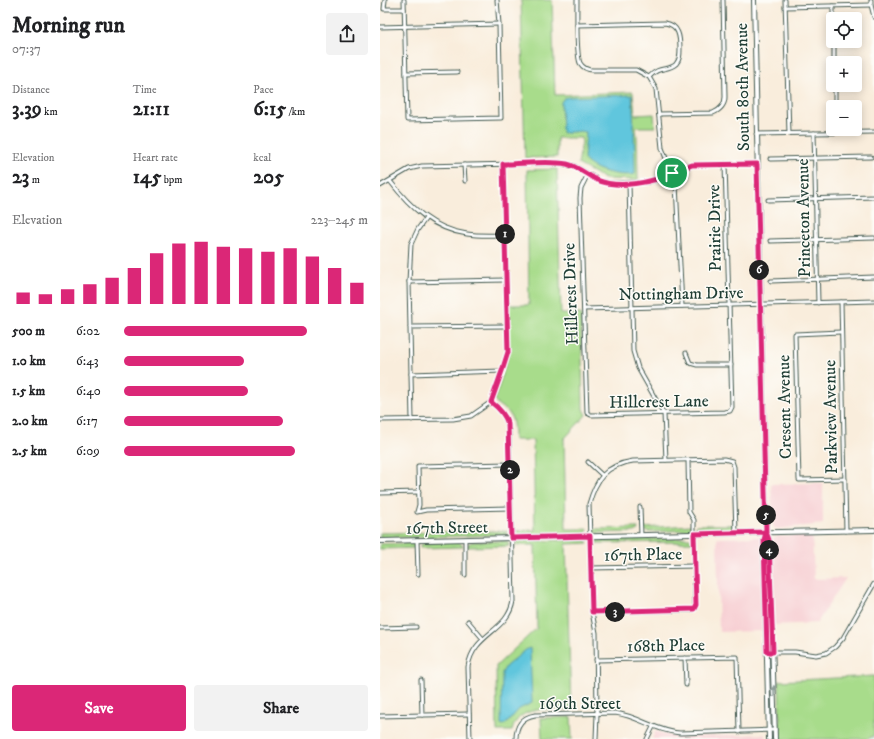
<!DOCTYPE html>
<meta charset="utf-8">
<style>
body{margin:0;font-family:"IM FELL DW Pica",serif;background:#f2f2f2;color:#202124;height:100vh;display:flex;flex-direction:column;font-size:15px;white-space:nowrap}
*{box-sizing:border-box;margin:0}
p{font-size:13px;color:#757577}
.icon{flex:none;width:22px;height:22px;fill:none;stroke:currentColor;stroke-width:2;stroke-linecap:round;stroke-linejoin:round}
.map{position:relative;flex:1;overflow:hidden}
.side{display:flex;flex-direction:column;background:#fff;width:380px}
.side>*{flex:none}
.buttons{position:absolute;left:446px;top:12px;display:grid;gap:8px}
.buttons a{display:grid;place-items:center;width:36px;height:36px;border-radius:4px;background:#fff;box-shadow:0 2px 10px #0003;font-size:20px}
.pin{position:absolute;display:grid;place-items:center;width:34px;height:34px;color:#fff;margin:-17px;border:2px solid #fff;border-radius:50%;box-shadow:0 1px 4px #0007}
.km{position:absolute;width:20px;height:20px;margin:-10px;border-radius:50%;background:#222;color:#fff;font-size:11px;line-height:20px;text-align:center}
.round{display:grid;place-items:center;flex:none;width:42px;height:42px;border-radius:4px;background:#f2f2f2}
.head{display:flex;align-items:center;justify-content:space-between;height:68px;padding:0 12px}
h1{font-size:22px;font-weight:700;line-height:30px}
.figures{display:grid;grid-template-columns:repeat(3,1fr);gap:6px;height:68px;padding:4px 12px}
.figures div{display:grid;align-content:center}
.figures b{font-size:20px;font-weight:700}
.figures small{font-size:11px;font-weight:400}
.figures p{font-size:11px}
.chart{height:112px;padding:8px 12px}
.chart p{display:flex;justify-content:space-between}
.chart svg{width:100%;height:72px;margin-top:4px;stroke:#db2777;stroke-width:6}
.action{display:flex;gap:8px;margin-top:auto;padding:8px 12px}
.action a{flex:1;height:46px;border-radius:4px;background:#db2777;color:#fff;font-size:16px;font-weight:700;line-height:46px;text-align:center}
.action a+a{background:#f2f2f2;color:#202124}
ul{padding:0 12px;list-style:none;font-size:13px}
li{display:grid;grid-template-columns:64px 48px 1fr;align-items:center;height:30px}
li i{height:10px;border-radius:5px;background:#db2777}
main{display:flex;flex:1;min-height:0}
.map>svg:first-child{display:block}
.built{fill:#f7cfd3}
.green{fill:#a8dc8b;stroke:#648c60}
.water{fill:#60c6dd;stroke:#408288}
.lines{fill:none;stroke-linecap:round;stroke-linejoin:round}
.stream{stroke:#60c6dd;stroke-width:1}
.minor-casing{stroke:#40574d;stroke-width:5}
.tertiary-casing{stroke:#40574d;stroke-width:6}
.minor{stroke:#fff;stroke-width:3}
.tertiary{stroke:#fff;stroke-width:4}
.oneway{fill:#8f9e9a}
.route-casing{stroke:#fff;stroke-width:8}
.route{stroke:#db2777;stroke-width:5}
.labels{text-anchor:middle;stroke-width:3;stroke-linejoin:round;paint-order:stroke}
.street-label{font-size:17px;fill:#1f3d34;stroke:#fdfcf7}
</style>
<main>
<section class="side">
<div class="head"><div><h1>Morning run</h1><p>07:37</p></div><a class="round"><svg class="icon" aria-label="share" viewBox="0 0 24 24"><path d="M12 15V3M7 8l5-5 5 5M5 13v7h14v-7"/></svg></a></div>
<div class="figures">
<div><p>Distance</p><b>3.39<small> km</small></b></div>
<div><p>Time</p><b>21:11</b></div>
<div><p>Pace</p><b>6:15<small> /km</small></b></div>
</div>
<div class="figures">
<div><p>Elevation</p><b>23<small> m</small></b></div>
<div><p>Heart rate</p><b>145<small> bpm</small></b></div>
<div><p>kcal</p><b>205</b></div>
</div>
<div class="chart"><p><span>Elevation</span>223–245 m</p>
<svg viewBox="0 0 160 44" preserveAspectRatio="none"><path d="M5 44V37M15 44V38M25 44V35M35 44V32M45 44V28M55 44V22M65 44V13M75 44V7M85 44V6M95 44V9M105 44V10M115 44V12M125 44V10M135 44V15M145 44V22M155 44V31"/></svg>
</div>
<ul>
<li><b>500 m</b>6:02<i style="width:75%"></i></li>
<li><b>1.0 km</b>6:43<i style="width:49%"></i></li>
<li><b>1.5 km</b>6:40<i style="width:51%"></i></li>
<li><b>2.0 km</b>6:17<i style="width:65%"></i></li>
<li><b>2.5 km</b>6:09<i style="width:70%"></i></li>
</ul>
<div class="action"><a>Save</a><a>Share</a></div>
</section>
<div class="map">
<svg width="494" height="739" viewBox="0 0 494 739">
<rect width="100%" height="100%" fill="#fdfcf7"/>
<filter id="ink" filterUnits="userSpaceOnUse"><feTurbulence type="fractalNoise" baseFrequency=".025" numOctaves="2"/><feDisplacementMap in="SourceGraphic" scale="8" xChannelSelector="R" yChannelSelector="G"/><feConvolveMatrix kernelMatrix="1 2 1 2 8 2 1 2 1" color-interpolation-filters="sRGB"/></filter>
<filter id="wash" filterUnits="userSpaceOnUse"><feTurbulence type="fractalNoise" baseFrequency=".012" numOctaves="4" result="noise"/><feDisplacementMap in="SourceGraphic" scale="16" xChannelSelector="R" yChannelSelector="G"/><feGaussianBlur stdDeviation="0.9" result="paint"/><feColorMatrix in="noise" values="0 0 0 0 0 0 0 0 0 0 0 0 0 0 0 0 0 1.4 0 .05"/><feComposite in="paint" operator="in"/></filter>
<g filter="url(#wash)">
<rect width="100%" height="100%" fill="#f9eddc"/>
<g class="built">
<path d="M443,483V524L397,529L393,527L391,484Z"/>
<path d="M432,534L434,579L466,578L437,623L394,625L393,538L398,536Z"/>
<path d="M379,537L381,539L383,545L384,631L339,632L337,538Z"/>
<path d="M275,731L294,736L307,737L384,734L386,739H272Z"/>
</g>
<g class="green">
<path d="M141,0H172L175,95L253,92L255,115L274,114L275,127H256L257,138L258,180L225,179L198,164L202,142L201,138H177V157L145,158Z"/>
<path d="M177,169L181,314H201L203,409L206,415L184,439L186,529H208L207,532L205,533L138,535L134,533L133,531L155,530L153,440H134C134,431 134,415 126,410C121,407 116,404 114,399L118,389L128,355V305H149L147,170Z"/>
<path d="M311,525V528L308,530L268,532L264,530L263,528Z"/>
<path d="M316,525H353V527L351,529L319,530L316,528Z"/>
<path d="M258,528L257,531L254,532L216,533H214L213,529Z"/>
<path d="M128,531L127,534L123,535L0,538V533Z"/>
<path d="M309,538L311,539L312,542L215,543L214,540Z"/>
<path d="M206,540L208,543L186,544L191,709C170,710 138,704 132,731H117L116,666L157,628L155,545H134L135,543L139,541Z"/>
<path d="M126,541L128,542L129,546L87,547L88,544L92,542Z"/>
<path d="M79,542L82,545L83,547L40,548V546L44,543Z"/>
<path d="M32,543L34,544L35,548L0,549V544Z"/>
<path d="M494,676V735L488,739H400L399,681Z"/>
<path d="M191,717L192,739H162L161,718Z"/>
</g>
<g class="water">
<path d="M252,95L254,128L255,174C242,177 212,171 204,159L206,132L201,131L182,133L181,102L184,98L189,97Z"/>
<path d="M150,648L152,703L139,709L127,723L123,725L121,724L122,673L126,666L147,649Z"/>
</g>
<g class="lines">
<path class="stream" d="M491,739L494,737"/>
</g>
</g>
<g filter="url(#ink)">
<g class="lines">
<g class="minor-casing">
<g id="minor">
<path d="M5,0L4,9H24"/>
<path d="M24,0L27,120L121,118L119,24L117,0"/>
<path d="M197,0C197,12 196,54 200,63C203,68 208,70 213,70H256L269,77L276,89L282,148L296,184L302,306"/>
<path d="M405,0L409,134"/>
<path d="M491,0V5L494,17"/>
<path d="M453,6V22"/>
<path d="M405,7L491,5"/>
<path d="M197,25L285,23C299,25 300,37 300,49C300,55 300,59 296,64C287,72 280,65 269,77"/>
<path d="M0,27L119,24"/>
<path d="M454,41V63"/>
<path d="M26,73L77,72"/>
<path d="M455,85V107"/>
<path d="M279,114L333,113C340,110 345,105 345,97L343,0"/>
<path d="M434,133L438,303"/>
<path d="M376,134L494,132"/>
<path d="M390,159L491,157"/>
<path d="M84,165L85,181"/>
<path d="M208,174L201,188L200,198L207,413L211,415L344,412L350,411L352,407L345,164"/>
<path d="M10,181C30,207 53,229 87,234C100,236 112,235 125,235"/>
<path d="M249,183L253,351L258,368L284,414L286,460"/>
<path d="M0,186L29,169L42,166L180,163L194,166L220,181L230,183H249L269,182L312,165L377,164"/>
<path d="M388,200L494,197"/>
<path d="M390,241L494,238"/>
<path d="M391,281L494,277"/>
<path d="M29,282L125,280"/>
<path d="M461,302L466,531"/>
<path d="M204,309L494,301"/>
<path d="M30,327L127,326"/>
<path d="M461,332L415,334L419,480L465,479"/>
<path d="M306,353L310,363L317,365H351"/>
<path d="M31,374L122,371"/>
<path d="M0,420L73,419L91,416L111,402L122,371L128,352L123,164"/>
<path d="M32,420L29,282L31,244L38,229L46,218"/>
<path d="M208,462L222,475"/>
<path d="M130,464L38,466L39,505L37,512L46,510L130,508"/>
<path d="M0,493L39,492"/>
<path d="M260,507L261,535"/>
<path d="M37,540L38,574"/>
<path d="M85,540V575"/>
<path d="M211,568L315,566"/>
<path d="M212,612L311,610L315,608L314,528V520L309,512L308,460"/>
<path d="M88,621L103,639"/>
<path d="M0,628L36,627"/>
<path d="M391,652H415L436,655L446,653L455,647L463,638L494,584"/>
<path d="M305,658L306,685"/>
<path d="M216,660L357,657L359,732"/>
<path d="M41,680L42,715"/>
<path d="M0,716L89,714"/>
<path d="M90,739L88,667C93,633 128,632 133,601L129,432C127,417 122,411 111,402"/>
<path d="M136,739C136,726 142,717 155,715L235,713C259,716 275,731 300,733L395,730"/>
<path d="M216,739L217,714L216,633L212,612L209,504C216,479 226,465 253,461L344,459L352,461L354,467L356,533"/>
<path d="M267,739L273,727"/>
</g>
</g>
<g class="tertiary-casing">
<g id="tertiary">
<path d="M374,0C377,177 383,355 386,532L384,540L389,739"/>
<path d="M386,533L389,540L395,739"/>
<path d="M0,541L494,530"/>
</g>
</g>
<use href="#minor" class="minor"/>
<use href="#tertiary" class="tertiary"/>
</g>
<defs><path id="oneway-solid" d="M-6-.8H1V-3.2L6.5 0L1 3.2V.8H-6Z"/></defs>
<use class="oneway" href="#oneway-solid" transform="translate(394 691) rotate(-91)"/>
</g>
<g class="lines" filter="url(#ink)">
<g class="route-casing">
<path id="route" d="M292,173C272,183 238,189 217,180C207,175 198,167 187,164C169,160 142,164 123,164L128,352L122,371L111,402C119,408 125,414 128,424L131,538L210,536L212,612L314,609L316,605L314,534L386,532L389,540L393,652H387L384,540L386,532L377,164L312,165L292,173"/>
</g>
<use href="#route" class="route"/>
</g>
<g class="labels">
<g class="street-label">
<text transform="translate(362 87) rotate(-91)" y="6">South 80th Avenue</text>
<text transform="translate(423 218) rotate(-91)" y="6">Princeton Avenue</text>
<text transform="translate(334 228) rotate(-91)" y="6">Prairie Drive</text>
<text transform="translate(301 293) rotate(-1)" y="6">Nottingham Drive</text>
<text transform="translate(190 294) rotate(-92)" y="6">Hillcrest Drive</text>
<text transform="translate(279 401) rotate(-1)" y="6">Hillcrest Lane</text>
<text transform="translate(404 407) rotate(-91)" y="6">Cresent Avenue</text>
<text transform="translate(450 417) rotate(-91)" y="6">Parkview Avenue</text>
<text transform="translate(67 527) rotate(-1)" y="6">167th Street</text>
<text transform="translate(263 554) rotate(-1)" y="6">167th Place</text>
<text transform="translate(286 645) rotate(-1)" y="6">168th Place</text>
<text x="200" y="709">169th Street</text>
</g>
</g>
</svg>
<div class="buttons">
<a><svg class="icon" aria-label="locate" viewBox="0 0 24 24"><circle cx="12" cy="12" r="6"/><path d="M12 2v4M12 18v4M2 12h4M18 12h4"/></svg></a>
<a>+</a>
<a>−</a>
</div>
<div class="pin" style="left:292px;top:173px;background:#1e9e55"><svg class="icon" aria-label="arrive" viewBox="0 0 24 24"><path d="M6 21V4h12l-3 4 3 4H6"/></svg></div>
<b class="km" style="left:125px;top:234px">1</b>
<b class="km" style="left:130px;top:470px">2</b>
<b class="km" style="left:235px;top:612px">3</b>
<b class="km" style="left:389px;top:550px">4</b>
<b class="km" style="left:386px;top:515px">5</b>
<b class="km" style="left:379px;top:270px">6</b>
</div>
</main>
